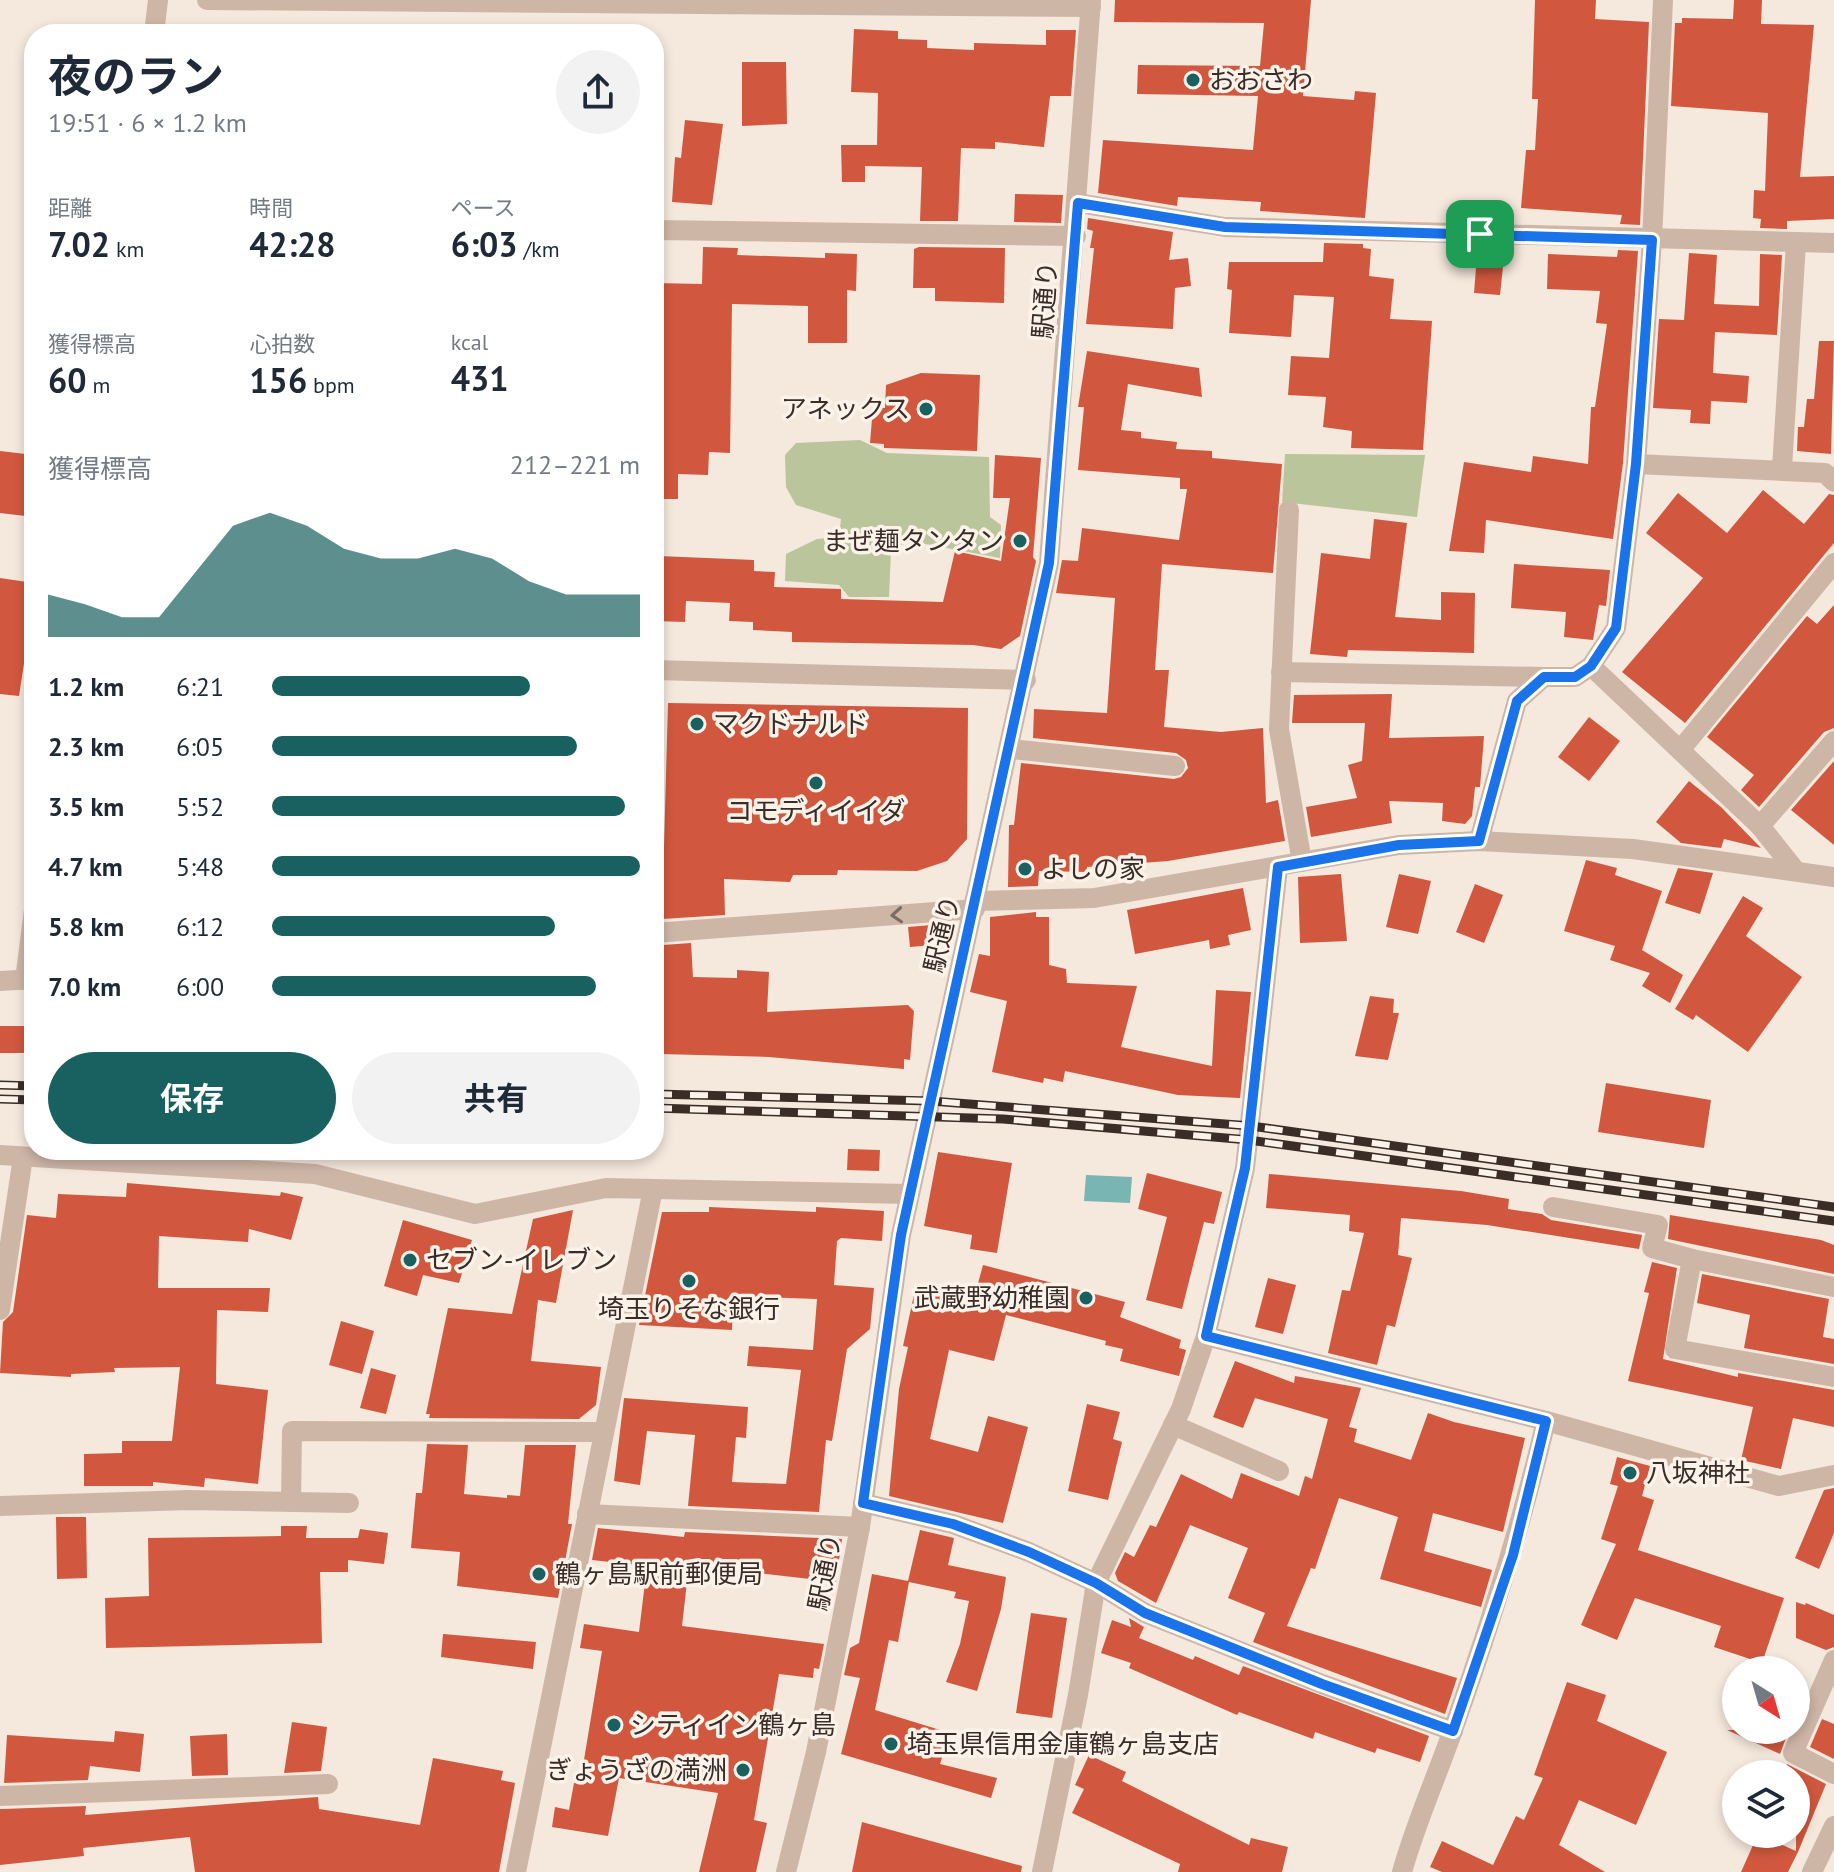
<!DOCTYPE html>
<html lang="ja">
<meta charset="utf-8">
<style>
body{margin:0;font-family:"PT Sans","Noto Sans JP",sans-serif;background:#f2f2f3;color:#1f2937;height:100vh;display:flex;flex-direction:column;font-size:30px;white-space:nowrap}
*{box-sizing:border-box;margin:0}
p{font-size:26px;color:#747a83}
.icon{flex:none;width:44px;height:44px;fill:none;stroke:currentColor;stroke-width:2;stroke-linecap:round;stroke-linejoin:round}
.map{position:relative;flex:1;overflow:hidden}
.drawer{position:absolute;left:24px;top:24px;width:640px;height:1136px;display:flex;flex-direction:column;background:#fff;border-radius:32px;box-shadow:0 4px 12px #0003}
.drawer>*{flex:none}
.needle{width:52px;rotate:143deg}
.controls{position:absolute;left:1722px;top:1656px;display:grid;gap:16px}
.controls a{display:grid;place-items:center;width:88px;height:88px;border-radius:50%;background:#fff;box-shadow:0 4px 12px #0003;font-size:40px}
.pin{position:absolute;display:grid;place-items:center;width:68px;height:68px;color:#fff;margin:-34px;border-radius:16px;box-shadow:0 4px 12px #0006}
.round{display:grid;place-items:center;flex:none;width:84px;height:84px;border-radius:42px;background:#f2f2f3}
.head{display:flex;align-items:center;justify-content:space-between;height:136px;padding:0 24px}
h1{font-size:44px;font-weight:700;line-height:60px}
.stats{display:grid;grid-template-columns:repeat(3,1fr);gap:12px;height:136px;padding:8px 24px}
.stats div{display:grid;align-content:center}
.stats b{font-size:34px;font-weight:700}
.stats small{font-size:22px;font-weight:400}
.stats p{font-size:22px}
.chart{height:224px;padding:16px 24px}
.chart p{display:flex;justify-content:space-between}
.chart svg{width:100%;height:144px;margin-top:8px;fill:#196060;opacity:.7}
.primary-button{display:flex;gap:16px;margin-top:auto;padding:16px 24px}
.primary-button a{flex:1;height:92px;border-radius:48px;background:#196060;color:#fff;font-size:32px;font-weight:700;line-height:92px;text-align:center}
.primary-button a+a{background:#f2f2f3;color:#1f2937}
ul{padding:0 24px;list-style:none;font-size:26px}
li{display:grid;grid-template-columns:128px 96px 1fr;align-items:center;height:60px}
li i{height:20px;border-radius:10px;background:#196060}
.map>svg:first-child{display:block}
.green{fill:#bac59b}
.water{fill:#79b5b3}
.building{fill:#d1583e}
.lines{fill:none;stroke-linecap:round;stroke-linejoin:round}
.minor{stroke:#ceb6a7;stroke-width:20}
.rail-casing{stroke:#3a2d28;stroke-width:9}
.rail{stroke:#fbf2ea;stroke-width:6;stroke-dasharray:18;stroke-linecap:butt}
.oneway{stroke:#7d6b61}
.route-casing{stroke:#fff;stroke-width:16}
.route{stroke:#1a73e8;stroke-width:10}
.poi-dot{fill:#196060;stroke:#fbf2ea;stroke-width:3}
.labels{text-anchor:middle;stroke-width:7;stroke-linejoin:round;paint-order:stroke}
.poi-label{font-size:26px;fill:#3a2d28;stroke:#fbf2ea;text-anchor:start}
.street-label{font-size:26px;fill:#3a2d28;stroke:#fbf2ea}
</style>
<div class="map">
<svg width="1834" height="1872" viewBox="0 0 1834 1872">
<rect width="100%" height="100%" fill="#f5e8dd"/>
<g class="green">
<path d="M860,440L887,453L989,457L990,517L1001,525L1000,558L909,541L891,551L889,597H849L839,585L785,581L786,554L817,539L839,537L841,519L796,505L786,487L785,455L796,443Z"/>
<path d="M1285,454L1425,455L1417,517L1282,502Z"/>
</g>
<path class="water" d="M1086,1175L1132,1177L1130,1203L1084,1201Z"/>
<g class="building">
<path d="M1115,0H1311L1303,96L1354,100L1355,91L1376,93L1365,218L1260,211L1261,202L1178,197L1177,206L1098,193L1103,140L1253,150L1258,96L1137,94L1138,65L1260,66L1264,23L1114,22Z"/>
<path d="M1535,0H1596L1595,19L1649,22L1640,225L1620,224L1622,215L1521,208L1526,150H1535L1538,99H1532Z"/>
<path d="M1734,0H1762L1761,24L1814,25L1800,177L1834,176V219L1787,221V229L1760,228L1761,219L1753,218L1754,190L1765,191L1768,113L1671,106L1675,23H1682V18L1733,19Z"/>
<path d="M854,29L898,31V39L927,40V48L974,50V43L1046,45V30H1076L1071,96H1050L1044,147L995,142V149L961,148L958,221H920L922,167L865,166V182H842L841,145H877L878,93L851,92Z"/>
<path d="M742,62H786L787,124L742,126Z"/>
<path d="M685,120L723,124L712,205L672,202L675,157L681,158Z"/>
<path d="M1015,194L1063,195L1061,223L1014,222Z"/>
<path d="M1088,218L1173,232L1169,260L1188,258L1191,286L1175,288L1173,329L1086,324L1094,248H1090L1093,231L1087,229Z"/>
<path d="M1324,243L1363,244V248L1371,249L1369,276L1394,279L1390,319L1432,321L1423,450L1351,448L1352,431L1323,427L1326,397L1288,395L1291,356L1329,358L1334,297L1294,295L1291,337L1229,333L1232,290L1227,289L1229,262H1323Z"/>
<path d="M703,247L738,248L737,255L825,258V253L857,254L856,291L847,290V343H808V306L732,304L730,453L709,452L708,475L678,474V499H654V283L702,284Z"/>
<path d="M919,247L1005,248L1004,303L935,301V288H913L914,249Z"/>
<path d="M1618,250L1638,251L1623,463L1613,539L1486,520L1484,553L1449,551L1464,462L1531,472L1533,456L1588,464L1591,407H1595L1607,324L1596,323L1600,291L1547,289L1548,254L1617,257Z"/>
<path d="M1689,253L1717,255L1714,304L1759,306L1760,254L1782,255L1777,335L1715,332L1713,373L1749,376L1747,403L1711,401L1710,424L1690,423L1691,410L1653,408L1659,319L1684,320Z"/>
<path d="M1477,255L1504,257L1500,295L1474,293Z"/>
<path d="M1819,341H1834L1831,454L1797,451L1798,427H1804L1807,399H1814Z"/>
<path d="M1087,351L1199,368L1202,397L1128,384L1121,430L1141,432V438L1177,442L1176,449L1212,451V458L1282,464L1273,573L1162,564L1155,670H1169L1164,727L1221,732L1263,728L1266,803L1278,800L1285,841L1168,861L1087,867V872L1039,871L1038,886L1008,887L1009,825H1014L1021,763L1174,779L1181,777L1188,768L1186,760L1176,753L1033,738L1034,709L1107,713L1115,598L1056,593L1062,560L1078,561L1082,528L1179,540L1187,489H1180V478L1078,470L1084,407H1078Z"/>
<path d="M921,373L980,375L977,451L884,448V444L870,443L873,407L885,408L886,385Z"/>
<path d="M0,451L34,455V517L0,513Z"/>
<path d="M995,455L1041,458L1033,557L1036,561L1020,636L1001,649L973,645L792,642V632L753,630V622L729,621L730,603L686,601L685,622L654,621V570H659V556L754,560V571L775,572L774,587L841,589V599L943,602L955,551L1001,561L1010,498H993Z"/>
<path d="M1763,490L1804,524L1829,494L1834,495V543L1685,723L1622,672L1703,578L1646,533L1678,493L1727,533Z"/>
<path d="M1374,519L1407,523L1395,617L1441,620V592L1475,593L1474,653L1348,650L1347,657L1310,654L1321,553L1370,559Z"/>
<path d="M1514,564L1610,570L1606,606L1599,605L1593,640L1564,637L1566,612L1511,608Z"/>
<path d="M0,578L34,583V626L31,645L27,644L19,696L0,694Z"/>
<path d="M1834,605V728L1824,732L1759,807L1741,790L1754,775L1707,737L1807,616L1817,624Z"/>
<path d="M1392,694L1389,738L1484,736L1480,787H1475L1472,816L1465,824L1442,821L1443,803L1389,801L1392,823L1311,837L1306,807L1357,798L1348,765L1362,761L1365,723H1292L1294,695Z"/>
<path d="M668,703L968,708L967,839L947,861L917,871L838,870L837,875H793L790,882L724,879L725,915L662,919Z"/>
<path d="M1589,717L1620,741L1589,781L1558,757Z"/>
<path d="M1834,761V845L1791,810Z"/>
<path d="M1689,781L1721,807L1761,848L1724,839L1721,848L1681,843L1656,822Z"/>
<path d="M1586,860L1617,868L1615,875L1662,891L1642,950L1683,975L1670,1003L1642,986L1650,973L1610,960L1615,946L1564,931Z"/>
<path d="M1678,868L1713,873L1700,914L1665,903Z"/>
<path d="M1341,874L1347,941L1300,943L1298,877Z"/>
<path d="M1399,874L1431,881L1418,934L1386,927Z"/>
<path d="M1475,884L1503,895L1484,943L1456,932Z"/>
<path d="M1243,888L1251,930L1228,935L1230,945L1210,949L1209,940L1135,954L1127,910Z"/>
<path d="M1743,896L1763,908L1746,936L1802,977L1748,1052L1696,1015L1693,1020L1675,1009Z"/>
<path d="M1036,912V917H1049V965L1066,969L1067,983L1137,986L1121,1047L1212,1066L1216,990L1251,992L1240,1098L1178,1095L1065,1071L1063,1082L1044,1078L1043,1083L992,1072L1007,1001L970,992L979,954L990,956V917Z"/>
<path d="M944,924L945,944L910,947L908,927Z"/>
<path d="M691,943L693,977L737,978V970L769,972L767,1012L908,1005L914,1011L910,1060L904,1059V1069L769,1057L661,1054L663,945Z"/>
<path d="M1370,996L1394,999L1393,1013H1399L1388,1060L1355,1056Z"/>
<rect x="0" y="1026" width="34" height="27"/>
<path d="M1606,1083L1711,1100L1704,1148L1598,1132Z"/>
<path d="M848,1149L880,1150L879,1171L847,1170Z"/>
<path d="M938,1152L1012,1163L997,1253L970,1249L972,1235L924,1226Z"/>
<path d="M1147,1173L1222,1192L1214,1224L1204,1222L1182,1309L1146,1300L1167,1217L1138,1209Z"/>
<path d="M1269,1174L1461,1191L1509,1199L1508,1209L1542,1214L1551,1220L1642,1235L1639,1249L1487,1225L1401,1218L1398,1255L1412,1258L1395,1327L1387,1325L1377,1365L1328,1353L1342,1290L1350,1291L1364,1233L1349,1231L1350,1215L1266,1208Z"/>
<path d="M127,1183L280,1196L281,1192L303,1197L291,1240L249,1229L248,1242L159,1236L158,1288H270L268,1312L217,1310L216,1384L268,1390L258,1484L205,1478L204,1487L153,1482V1486H84V1454L122,1453V1441H172L180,1367L114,1368L115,1372L71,1374V1377L0,1373L3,1322L13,1312L27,1215L56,1218L58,1194L126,1197Z"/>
<path d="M709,1207L816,1212V1207L884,1211L882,1241L841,1238L837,1241L834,1285L874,1288L870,1329L847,1349L832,1441L826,1440L819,1512L688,1506L695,1435L647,1431L640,1485L614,1481L624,1398L748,1407L746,1438L736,1437L732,1482L786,1484L801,1370L747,1366L749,1346L813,1350L817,1299L733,1296L732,1330L639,1325L662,1212H709Z"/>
<path d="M573,1210L556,1303L538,1300L531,1361L601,1367L596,1405L579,1419L429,1418L430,1414H426L448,1308L512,1314L533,1219Z"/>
<path d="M1670,1215L1821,1240L1834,1245V1274L1668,1239Z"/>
<path d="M403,1220L472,1240L459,1283L423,1275L417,1296L384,1286Z"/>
<path d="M1652,1262L1677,1268L1663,1359L1738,1377V1373L1834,1390V1427L1793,1418L1781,1469L1741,1460L1753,1407L1628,1381L1649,1293L1644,1292Z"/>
<path d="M983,1265L1125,1302L1120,1317L1181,1340L1179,1348L1186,1350L1179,1376L1120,1361L1123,1349L1105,1345L1106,1341L1006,1315L994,1361L949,1350L930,1439L978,1452L988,1416L1028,1427L1003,1523L889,1496L899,1389L908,1347L903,1346L916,1285L974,1298Z"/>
<path d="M1702,1274L1829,1299L1823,1337L1834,1339V1364L1744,1348L1750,1315L1697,1303Z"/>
<path d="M1268,1278L1296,1285L1283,1334L1255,1327Z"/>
<path d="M341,1321L374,1331L362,1374L329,1365Z"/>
<path d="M1235,1361L1294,1383L1295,1376L1361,1388L1349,1427L1357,1429L1354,1442L1411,1460L1428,1413L1454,1422L1525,1438L1503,1532L1433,1513L1424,1551L1492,1570L1481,1607L1380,1579L1398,1517L1339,1498L1315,1569L1311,1568L1287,1626L1457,1678L1445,1714L1253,1642L1265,1613L1228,1598L1248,1548L1190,1525L1156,1603L1118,1581L1115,1573L1125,1552L1134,1557L1150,1525L1156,1527L1181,1474L1232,1499L1241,1473L1299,1496L1305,1476L1312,1479L1328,1419L1255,1398L1243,1428L1213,1417Z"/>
<path d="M371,1368L396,1375L386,1414L360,1408Z"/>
<path d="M1087,1404L1120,1412L1113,1439L1122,1442L1108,1500L1068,1491Z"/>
<path d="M427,1444L468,1445L464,1494L507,1498V1495L520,1496L525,1445H576L568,1524H572L558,1598L457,1586L460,1552L411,1548L416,1493H422Z"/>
<path d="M1617,1457L1650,1466L1642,1496L1654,1500L1638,1550L1784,1598L1762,1663L1714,1647L1721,1626L1635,1598L1617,1640L1581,1625L1616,1544L1601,1539L1618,1486L1610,1484Z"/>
<path d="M1834,1488V1533L1819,1569L1795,1558L1824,1490Z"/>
<path d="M56,1517H86L87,1578L57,1579Z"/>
<path d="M281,1526H307L306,1538H358L360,1529L388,1533L384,1564L348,1560V1572H320L322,1643L106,1648L105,1598L149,1596L148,1538L281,1536Z"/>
<path d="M598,1528L684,1537L685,1532L842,1539L836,1582L689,1565L682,1626L824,1644L819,1669L814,1668L813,1678L779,1674L754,1820L767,1823L756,1872H699L718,1793L619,1778L608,1836L552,1827L555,1807L569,1810L574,1783L580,1784L602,1651L580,1648L584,1624L639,1632L647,1566L592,1560Z"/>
<path d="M920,1530L954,1538L948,1565L1006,1577L1001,1609L977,1691L946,1682L960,1644L969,1601L954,1598L956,1592L909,1582L898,1642L889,1640L875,1710L950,1733L940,1764L997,1778L991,1798L841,1754L860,1678L844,1675L850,1648L859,1643L872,1574L908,1581Z"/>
<path d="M1796,1602L1805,1605L1806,1603L1834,1615V1647L1826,1650L1796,1638Z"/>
<path d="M1031,1613L1067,1618L1052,1718L1016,1713Z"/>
<path d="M1129,1618L1144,1627L1139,1638L1193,1660L1195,1656L1239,1675L1243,1666L1429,1736L1420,1762L1377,1748L1375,1753L1315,1732L1313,1739L1239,1712L1237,1715L1129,1668L1131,1663L1101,1653L1112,1620L1131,1627Z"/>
<path d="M443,1634L536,1642L533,1669L441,1657Z"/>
<path d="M1567,1682L1606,1695L1597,1721L1667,1752L1636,1825L1579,1800L1559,1845L1605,1872H1442L1430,1867L1442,1841L1493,1865L1516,1816L1524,1820L1543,1778L1534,1775Z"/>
<path d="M1822,1719L1834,1724V1759L1810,1747Z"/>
<path d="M292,1722L327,1727L321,1771L284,1773Z"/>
<path d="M1727,1730H1789L1780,1754Z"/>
<path d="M115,1731L144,1734L140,1772L90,1766L88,1780L4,1783L7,1735L114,1742Z"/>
<path d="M227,1734L228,1775L192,1776L190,1736Z"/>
<path d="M1089,1755L1126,1772L1122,1781L1249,1845L1251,1838L1288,1847L1282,1872H1178L1180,1864L1072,1813L1084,1789L1075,1785Z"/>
<path d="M433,1758L503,1771L501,1780L515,1783L499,1872H195L190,1837L83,1848L84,1856L0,1865V1809H3L86,1806L85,1815L318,1797L319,1809L420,1825Z"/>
<path d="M1787,1764L1826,1784L1798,1852L1788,1872H1741L1758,1834L1796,1851V1774H1782Z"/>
<path d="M862,1822L1022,1866L1021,1872H852Z"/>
</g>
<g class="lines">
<g class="minor">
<path d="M207,0L1091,7"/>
<path d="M154,34L158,0"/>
<path d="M1078,203L1225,227L1834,243"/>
<path d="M654,230L1076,236"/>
<path d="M1636,464L1825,473L1834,482"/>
<path d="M1782,468L1796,243"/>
<path d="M1289,510L1279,729L1302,862"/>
<path d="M1591,666L1760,826L1795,870"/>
<path d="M654,670L1026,680"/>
<path d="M1281,672L1544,677"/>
<path d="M1011,749L1175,766"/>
<path d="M1681,749L1834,563"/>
<path d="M1760,826L1834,741"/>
<path d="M1479,841L1517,701L1544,677H1575L1591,666L1616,628L1636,464L1652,240L1663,0"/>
<path d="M976,901L1094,898L1399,845L1479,841L1633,849L1834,877"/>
<path d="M654,933L975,909"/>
<path d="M25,980L34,910"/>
<path d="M0,981L34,979"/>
<path d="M0,1155L315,1174L475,1214L606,1188L909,1194"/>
<path d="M1553,1207L1658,1225L1652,1248L1692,1259"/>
<path d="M1834,1287L1692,1259L1675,1349L1834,1377"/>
<path d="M0,1310L23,1157"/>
<path d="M1206,1336L1546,1421L1779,1486L1834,1475"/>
<path d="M1173,1425L1279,1471"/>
<path d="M291,1502L292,1431L603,1432"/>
<path d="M863,1503L953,1524L1029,1552L1096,1583L1145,1613L1322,1684L1453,1731"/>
<path d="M0,1506L189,1500L349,1503"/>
<path d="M587,1514L860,1527"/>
<path d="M1834,1660L1793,1753L1834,1774"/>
<path d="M0,1796L328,1784"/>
<path d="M516,1872L653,1189"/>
<path d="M786,1872L816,1752L860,1527L901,1235L1049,563L1091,0"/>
<path d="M1042,1872L1078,1695L1096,1583L1181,1409L1206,1336L1245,1168L1278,867"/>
<path d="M1402,1872C1416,1822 1437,1776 1454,1727C1490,1626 1521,1526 1546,1421"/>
<path d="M1812,1872L1834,1826"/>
</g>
<g class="rail-casing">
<g id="rail">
<path d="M0,1085L34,1086"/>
<path d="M654,1094L931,1101L1251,1126L1834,1207"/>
<path d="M0,1099L34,1100"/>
<path d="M654,1108L1003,1119L1249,1140L1834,1221"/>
</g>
</g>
<use href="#rail" class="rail"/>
</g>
<defs><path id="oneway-chevron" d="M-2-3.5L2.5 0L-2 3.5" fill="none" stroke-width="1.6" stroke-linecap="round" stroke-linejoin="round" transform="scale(2)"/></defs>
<use class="oneway" href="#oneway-chevron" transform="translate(897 915) rotate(176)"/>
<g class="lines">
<g class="route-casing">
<path id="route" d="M1078,203L1225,227L1652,240L1636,464L1616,628L1591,666L1575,677H1544L1517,701L1479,841L1399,845L1278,867L1245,1168L1206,1336L1546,1421L1513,1555L1453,1731L1322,1684L1145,1613L1096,1583L1029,1552L953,1524L863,1503L901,1235L1049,563Z"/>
</g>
<use href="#route" class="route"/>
</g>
<g class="poi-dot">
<circle cx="1193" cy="80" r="8"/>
<circle cx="926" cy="409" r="8"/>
<circle cx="1020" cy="541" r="8"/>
<circle cx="697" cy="724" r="8"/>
<circle cx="816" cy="783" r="8"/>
<circle cx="1025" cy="869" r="8"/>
<circle cx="410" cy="1260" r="8"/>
<circle cx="689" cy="1281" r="8"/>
<circle cx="1086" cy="1298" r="8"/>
<circle cx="1630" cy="1473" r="8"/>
<circle cx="539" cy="1574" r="8"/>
<circle cx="614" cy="1725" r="8"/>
<circle cx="891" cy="1744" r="8"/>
<circle cx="743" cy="1770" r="8"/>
</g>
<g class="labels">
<g class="poi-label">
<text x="1209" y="89">おおさわ</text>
<text x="910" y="418" text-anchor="end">アネックス</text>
<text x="1004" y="550" text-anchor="end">まぜ麺タンタン</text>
<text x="713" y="733">マクドナルド</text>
<text x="816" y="820" text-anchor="middle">コモディイイダ</text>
<text x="1041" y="878">よしの家</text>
<text x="426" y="1269">セブン-イレブン</text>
<text x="1070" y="1307" text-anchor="end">武蔵野幼稚園</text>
<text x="689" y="1318" text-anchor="middle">埼玉りそな銀行</text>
<text x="1646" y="1482">八坂神社</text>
<text x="555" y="1583">鶴ヶ島駅前郵便局</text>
<text x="630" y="1734">シティイン鶴ヶ島</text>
<text x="907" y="1753">埼玉県信用金庫鶴ヶ島支店</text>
<text x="727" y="1779" text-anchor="end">ぎょうざの満洲</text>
</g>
<g class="street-label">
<text transform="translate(1045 300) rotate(-86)" y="9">駅通り</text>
<text transform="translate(942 934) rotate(-77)" y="9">駅通り</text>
<text transform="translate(825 1572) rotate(-79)" y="9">駅通り</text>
</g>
</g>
</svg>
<div class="controls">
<a><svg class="needle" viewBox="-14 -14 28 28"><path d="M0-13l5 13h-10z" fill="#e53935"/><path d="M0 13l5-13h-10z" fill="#747a83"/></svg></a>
<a><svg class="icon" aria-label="layers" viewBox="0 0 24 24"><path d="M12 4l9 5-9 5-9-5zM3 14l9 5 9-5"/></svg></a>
</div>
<div class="pin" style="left:1480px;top:234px;background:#1e9e55"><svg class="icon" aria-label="arrive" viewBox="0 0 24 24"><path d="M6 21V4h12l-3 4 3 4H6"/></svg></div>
<section class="drawer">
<div class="head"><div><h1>夜のラン</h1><p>19:51 · 6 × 1.2 km</p></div><a class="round"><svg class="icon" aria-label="share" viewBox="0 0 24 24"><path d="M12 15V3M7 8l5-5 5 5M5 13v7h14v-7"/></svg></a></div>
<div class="stats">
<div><p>距離</p><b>7.02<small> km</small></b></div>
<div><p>時間</p><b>42:28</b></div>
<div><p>ペース</p><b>6:03<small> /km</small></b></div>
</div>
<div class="stats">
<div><p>獲得標高</p><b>60<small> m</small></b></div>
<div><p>心拍数</p><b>156<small> bpm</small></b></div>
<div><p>kcal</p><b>431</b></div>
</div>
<div class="chart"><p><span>獲得標高</span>212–221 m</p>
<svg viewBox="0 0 160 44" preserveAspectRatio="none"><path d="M0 44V31L10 34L20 38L30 38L40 24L50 10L60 6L70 10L80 17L90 20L100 20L110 17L120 20L130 27L140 31L150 31L160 31V44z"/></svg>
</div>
<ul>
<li><b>1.2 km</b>6:21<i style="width:70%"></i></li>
<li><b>2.3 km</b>6:05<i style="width:83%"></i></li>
<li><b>3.5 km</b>5:52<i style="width:96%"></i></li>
<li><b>4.7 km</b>5:48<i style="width:100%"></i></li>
<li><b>5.8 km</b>6:12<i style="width:77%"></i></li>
<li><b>7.0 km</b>6:00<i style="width:88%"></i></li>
</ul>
<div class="primary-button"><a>保存</a><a>共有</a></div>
</section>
</div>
